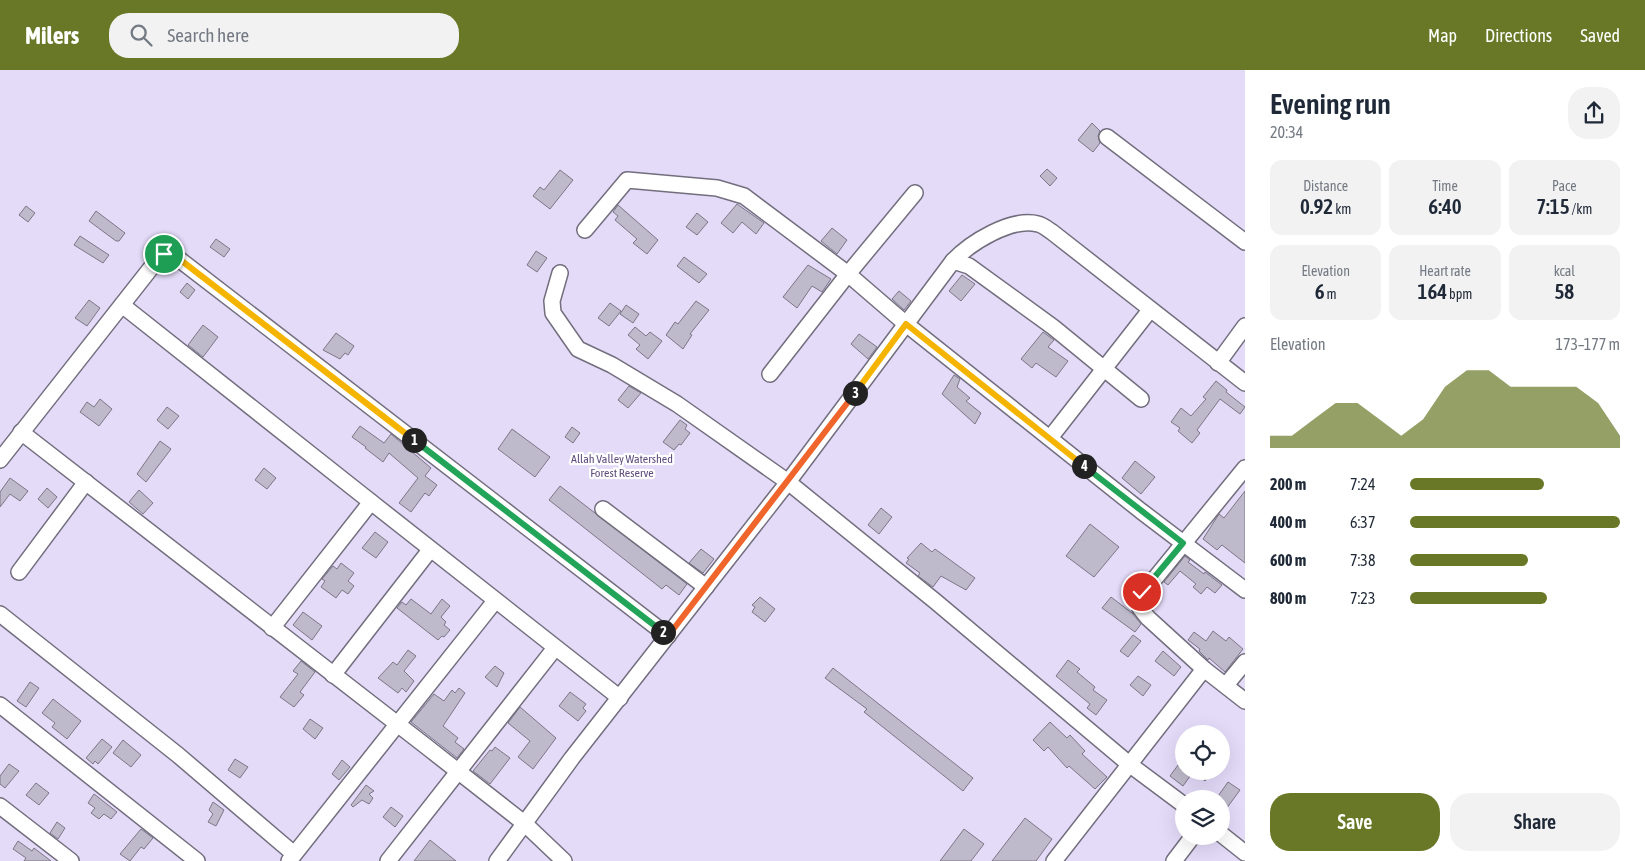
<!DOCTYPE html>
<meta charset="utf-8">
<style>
body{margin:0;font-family:"Asap Condensed",sans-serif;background:#f2f2f3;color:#1f2937;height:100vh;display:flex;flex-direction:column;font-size:19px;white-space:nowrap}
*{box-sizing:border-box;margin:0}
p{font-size:16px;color:#747a83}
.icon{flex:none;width:28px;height:28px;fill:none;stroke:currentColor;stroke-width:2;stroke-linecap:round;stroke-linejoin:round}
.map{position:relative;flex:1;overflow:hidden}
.sheet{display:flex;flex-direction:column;background:#fff;width:400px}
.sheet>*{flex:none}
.fabs{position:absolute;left:1175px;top:655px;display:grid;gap:10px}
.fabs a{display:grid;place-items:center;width:55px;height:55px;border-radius:50%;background:#fff;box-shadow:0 5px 20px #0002;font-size:25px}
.pin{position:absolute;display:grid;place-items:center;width:42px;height:42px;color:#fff;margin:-21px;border:2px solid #fff;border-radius:50%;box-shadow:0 1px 5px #0007}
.km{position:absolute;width:25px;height:25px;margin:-12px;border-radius:50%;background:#222;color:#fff;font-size:14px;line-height:25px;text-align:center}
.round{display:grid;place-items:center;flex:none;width:52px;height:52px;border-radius:20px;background:#f2f2f3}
.headline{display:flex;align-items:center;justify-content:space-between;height:85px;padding:0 25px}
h1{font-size:28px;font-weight:600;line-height:38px}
.figures{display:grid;grid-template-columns:repeat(3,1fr);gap:8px;height:85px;padding:5px 25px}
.figures div{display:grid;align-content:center;border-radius:12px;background:#f2f2f3;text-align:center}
.figures b{font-size:21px;font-weight:600}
.figures small{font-size:14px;font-weight:400}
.figures p{font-size:14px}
.chart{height:140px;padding:10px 25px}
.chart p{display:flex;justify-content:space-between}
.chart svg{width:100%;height:90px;margin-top:5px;fill:#697826;opacity:.7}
.cta{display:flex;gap:10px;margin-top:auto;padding:10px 25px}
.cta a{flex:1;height:58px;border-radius:20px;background:#697826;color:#fff;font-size:20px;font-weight:600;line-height:58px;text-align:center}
.cta a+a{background:#f2f2f3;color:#1f2937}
ul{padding:0 25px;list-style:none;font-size:16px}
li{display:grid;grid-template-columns:80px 60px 1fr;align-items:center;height:38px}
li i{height:12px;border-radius:6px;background:#697826}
header{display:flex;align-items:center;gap:30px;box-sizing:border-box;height:70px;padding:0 25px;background:#697826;color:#fff}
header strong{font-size:24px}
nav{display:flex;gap:28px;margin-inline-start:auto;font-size:18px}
.search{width:350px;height:45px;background:#f2f2f3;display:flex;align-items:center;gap:12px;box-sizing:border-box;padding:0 18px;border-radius:20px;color:#747a83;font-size:19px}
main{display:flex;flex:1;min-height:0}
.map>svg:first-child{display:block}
.green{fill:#e4dbf9;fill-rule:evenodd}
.building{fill:#bfbacb;stroke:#7c7787}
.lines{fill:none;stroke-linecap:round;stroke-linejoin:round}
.minor-casing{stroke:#736e7e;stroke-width:18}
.minor{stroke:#fff;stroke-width:15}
.split-1-casing{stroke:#fff;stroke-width:10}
.split-2-casing{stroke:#fff;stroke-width:10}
.split-3-casing{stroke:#fff;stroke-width:10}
.split-4-casing{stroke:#fff;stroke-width:10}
.split-5-casing{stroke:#fff;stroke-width:10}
.split-1{stroke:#f5b400;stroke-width:6}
.split-2{stroke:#22a559;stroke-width:6}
.split-3{stroke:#f0652b;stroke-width:6}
.split-4{stroke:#f5b400;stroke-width:6}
.split-5{stroke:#22a559;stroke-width:6}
.labels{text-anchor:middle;stroke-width:4.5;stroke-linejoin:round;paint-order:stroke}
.park-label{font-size:12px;fill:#5d4c7c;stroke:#fff}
</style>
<header>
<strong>Milers</strong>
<div class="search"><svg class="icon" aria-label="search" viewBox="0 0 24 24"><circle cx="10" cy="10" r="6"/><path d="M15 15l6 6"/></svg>Search here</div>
<nav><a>Map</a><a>Directions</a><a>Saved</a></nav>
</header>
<main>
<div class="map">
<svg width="1245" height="791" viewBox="0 0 1245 791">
<rect width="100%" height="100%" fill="#faf8ff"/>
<path class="green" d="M0,0H1245V791H0ZM1184,664H1221V701H1184ZM1184,729H1221V766H1184Z"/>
<g class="building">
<path d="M1092,53L1100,61L1098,66L1100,73L1093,82L1078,70Z"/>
<path d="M1047,99L1057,108L1050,116L1040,106Z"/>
<path d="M560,100L573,110L550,139L533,126L540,117L544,120Z"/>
<path d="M737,134L764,153L756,164L742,152L733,163L721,153Z"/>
<path d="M618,135L658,170L647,184L633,173L637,169L615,150L618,146L613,142Z"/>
<path d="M26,136L35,143L28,152L19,145Z"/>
<path d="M96,141L125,163L119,171H116L89,151Z"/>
<path d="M697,143L708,152L697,165L686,157Z"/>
<path d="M832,158L847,170L837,184L821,171Z"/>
<path d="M80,166L109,185L103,193L74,175Z"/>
<path d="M216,169L230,179L224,187L210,177Z"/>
<path d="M536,181L547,188L537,202L527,195Z"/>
<path d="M684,187L707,204L699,213L677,196Z"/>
<path d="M808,195L831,209L822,222L812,216L797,238L783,227Z"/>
<path d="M962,205L975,214L961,231L949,221Z"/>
<path d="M187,213L195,220L188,229L180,222Z"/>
<path d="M899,221L911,231L904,240L892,229Z"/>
<path d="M89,230L100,238L87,256L75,248Z"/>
<path d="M696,231L709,240L690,264L692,265L683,279L666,265L675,252L678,254Z"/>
<path d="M610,233L621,241L609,256L598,248Z"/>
<path d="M626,235L639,244L633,253L620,244Z"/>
<path d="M203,255L218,267L203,287L188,275Z"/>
<path d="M635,257L646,266L650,262L662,271L648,289L636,279L640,275L628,265Z"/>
<path d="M1043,262L1054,270L1048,277L1068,291L1056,307L1036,293L1032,298L1021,289Z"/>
<path d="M336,263L354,276L348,285L345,283L340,289L323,280Z"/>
<path d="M859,264L877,277L868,289L851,274Z"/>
<path d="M954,305L960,309L957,317L970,328L966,331L981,343L975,354L942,324Z"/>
<path d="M1216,311L1227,320L1226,322L1245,337L1240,344L1220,329L1197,360L1200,363L1192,373L1178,361L1180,358L1171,352L1181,338L1191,346L1206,329L1203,327Z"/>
<path d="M629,316L641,323L628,338L618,330Z"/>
<path d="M100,329L112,339L99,356L80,342L87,332L94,337Z"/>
<path d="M167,337L179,346L168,359L157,350Z"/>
<path d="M680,350L687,355L685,359L690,363L681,375L679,374L674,380L663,372Z"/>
<path d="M360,356L384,373L391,364L431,398L425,406L437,415L429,426L425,423L411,442L399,433L418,408L389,383L383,392L365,378L366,377L352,367Z"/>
<path d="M572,357L580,363L573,373L565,367Z"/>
<path d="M512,359L550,387L535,407L498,379Z"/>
<path d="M160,371L171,379L146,412L137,404Z"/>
<path d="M1135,391L1155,407L1141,424L1122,408Z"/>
<path d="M264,398L276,408L267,419L255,410Z"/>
<path d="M10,408L28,421L20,431L10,424L0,437V422Z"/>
<path d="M560,416L687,514L679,525L666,515L662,519L549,430Z"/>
<path d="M47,418L57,427L48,438L38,429Z"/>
<path d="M139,420L153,433L143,444L129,432Z"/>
<path d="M1245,421V493L1222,475L1217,480L1203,469L1219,444L1224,448Z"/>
<path d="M881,438L892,447L879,464L868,455Z"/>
<path d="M1090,454L1119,477L1094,507L1066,486Z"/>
<path d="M375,462L388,472L376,488L362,478Z"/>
<path d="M921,473L932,482L935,479L975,508L966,520L941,506L933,517L918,506L920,503L906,493L909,489L907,488Z"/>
<path d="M701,479L714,489L703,503L689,493Z"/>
<path d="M1185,486L1190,490L1188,492L1204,504L1205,502L1222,515L1215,523L1207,517L1201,524L1193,517L1196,514L1180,501L1168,515L1164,512Z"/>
<path d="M341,493L354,503L348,511L354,516L348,524L342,520L336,528L321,517L325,511L322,509L333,496L337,499Z"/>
<path d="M760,527L775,539L765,552L752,542L755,537L752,535Z"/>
<path d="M1111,527L1132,543L1141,554L1135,562L1102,538Z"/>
<path d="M411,529L431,544L442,529L450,536L441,547L446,552L444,555L450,560L444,567L442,566L438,570L397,538L402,532L406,535Z"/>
<path d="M303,542L322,556L312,570L293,555Z"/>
<path d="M1213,561L1226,571L1229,567L1243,579L1225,602L1209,588L1208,590L1199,581L1200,579L1188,570L1194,562L1206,571Z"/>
<path d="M1133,565L1141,571L1128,587L1120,581Z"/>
<path d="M408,580L416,586L404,601L414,611L406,622L402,618L398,623L378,608L393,592L397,595Z"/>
<path d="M1163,581L1181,597L1174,606L1155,591Z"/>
<path d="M1068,590L1080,599L1077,602L1095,617L1093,620L1107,630L1096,645L1087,638L1090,634L1056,606Z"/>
<path d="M301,591L315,602L300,622L304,625L294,637L280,627L298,604L293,601Z"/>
<path d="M495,596L504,603L497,617L485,607Z"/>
<path d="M833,598L973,708L963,721L864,642L867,639L825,608Z"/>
<path d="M1138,606L1151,615L1143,626L1130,615Z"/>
<path d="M30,612L39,618L26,637L17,631Z"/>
<path d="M459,618L465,623L443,656L458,668L455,672L464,679L457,688L411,652L434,624L444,631L452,620L455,623Z"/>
<path d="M570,622L586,634L583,638L586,641L578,651L559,636Z"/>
<path d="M53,629L81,651L67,669L52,657L55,653L42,643Z"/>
<path d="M520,637L556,668L533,699L518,687L530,671L508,653Z"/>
<path d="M310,649L323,658L315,669L303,659Z"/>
<path d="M1050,652L1067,668L1070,665L1085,681L1082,684L1107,707L1095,719L1069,696L1067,698L1048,677L1044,681L1033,670Z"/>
<path d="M102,669L112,677L98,694L95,691L93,694L86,688Z"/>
<path d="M123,670L141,685L131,697L113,683Z"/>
<path d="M495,677L510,688L490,714L473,701L490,680L492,681Z"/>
<path d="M1184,687V701H1212L1205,711L1193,702L1183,716L1170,706Z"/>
<path d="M235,689L248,697L240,708L228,700Z"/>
<path d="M342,690L350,697L339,710L332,704Z"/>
<path d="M9,694L19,701L5,718L0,714V706Z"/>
<path d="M1228,712L1240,720L1221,746V729H1216Z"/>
<path d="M36,713L49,723L39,735L26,725Z"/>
<path d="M366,715L374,721L369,724L373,728L369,734L362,730L353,737L351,735Z"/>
<path d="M94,724L117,742L111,749L104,744L99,749L91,743L95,738L88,733Z"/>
<path d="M213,732L224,740L216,756L208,752L213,744L209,740Z"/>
<path d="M391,737L403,746L395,757L383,747Z"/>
<path d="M1025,748L1052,769L1036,791H992Z"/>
<path d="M57,752L65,758L58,769L50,763Z"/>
<path d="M141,759L153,768L144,779L141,777L130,791L120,784Z"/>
<path d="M964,759L984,774L971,791H940Z"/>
<path d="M430,770L456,791H414Z"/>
<path d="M18,771L32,781L34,778L51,791H24L26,788L13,779Z"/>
</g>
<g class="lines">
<g class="minor-casing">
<g id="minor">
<path d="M1107,67L1245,172"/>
<path d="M585,160L627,110L717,118L744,126L848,204L906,254L1141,441L1245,520"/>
<path d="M953,191C970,173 1011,147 1038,154C1043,155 1047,159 1052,162L1245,313"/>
<path d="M560,203L552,231L553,243L578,279L612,295L677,334L788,412L935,531L1129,694L1184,735"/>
<path d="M122,235L371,432"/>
<path d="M1218,293L1245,256"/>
<path d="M770,304L848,204L915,123"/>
<path d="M21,362L427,677L524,753L564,791"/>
<path d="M1050,368L1150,240"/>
<path d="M0,390L158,189L164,184L171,183L668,566"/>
<path d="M603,439L706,517"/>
<path d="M19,502L86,412"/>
<path d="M0,544L178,685L294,784"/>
<path d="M272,558L371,432L620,628"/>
<path d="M1204,599L1148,548L1140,538L1139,528L1245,398"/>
<path d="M333,605L430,480"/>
<path d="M1226,615L1245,592"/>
<path d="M0,635L197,791"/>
<path d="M0,736L71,791"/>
<path d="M1221,764L1245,783"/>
<path d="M289,791L495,531"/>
<path d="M388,791L555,578"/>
<path d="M497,791L572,688L788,412L953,191L969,196L1053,257L1141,329"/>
<path d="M1054,791L1204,599L1245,631"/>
<path d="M1174,791L1193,766"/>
</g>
</g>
<use href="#minor" class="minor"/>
</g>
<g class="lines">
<g class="split-1-casing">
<path id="split-1" d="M164,184L170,183L178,188L414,370"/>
</g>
<g class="split-2-casing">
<path id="split-2" d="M414,370L663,562"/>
</g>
<g class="split-3-casing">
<path id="split-3" d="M663,562L668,566L855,323"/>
</g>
<g class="split-4-casing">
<path id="split-4" d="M855,323L906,254L1084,396"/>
</g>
<g class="split-5-casing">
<path id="split-5" d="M1084,396L1183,473L1142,522"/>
</g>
<use href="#split-1" class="split-1"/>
<use href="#split-2" class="split-2"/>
<use href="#split-3" class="split-3"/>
<use href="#split-4" class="split-4"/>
<use href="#split-5" class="split-5"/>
</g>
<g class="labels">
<g class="park-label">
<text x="622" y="393">Allah Valley Watershed<tspan x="622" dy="14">Forest Reserve</tspan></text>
</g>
</g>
</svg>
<div class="fabs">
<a><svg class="icon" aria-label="locate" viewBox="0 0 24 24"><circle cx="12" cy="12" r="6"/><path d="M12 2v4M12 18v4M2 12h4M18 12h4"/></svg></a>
<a><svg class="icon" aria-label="layers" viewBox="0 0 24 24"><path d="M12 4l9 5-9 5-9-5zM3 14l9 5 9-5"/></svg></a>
</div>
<div class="pin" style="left:164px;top:184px;background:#1e9e55"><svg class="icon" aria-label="arrive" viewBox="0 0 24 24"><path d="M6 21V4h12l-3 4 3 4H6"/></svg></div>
<div class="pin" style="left:1142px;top:522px;background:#d93025"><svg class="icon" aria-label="check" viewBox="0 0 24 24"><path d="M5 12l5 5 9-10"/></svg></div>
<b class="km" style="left:414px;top:370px">1</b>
<b class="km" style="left:663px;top:562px">2</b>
<b class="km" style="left:855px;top:323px">3</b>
<b class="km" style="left:1084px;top:396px">4</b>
</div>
<section class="sheet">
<div class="headline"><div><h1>Evening run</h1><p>20:34</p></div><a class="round"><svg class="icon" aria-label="share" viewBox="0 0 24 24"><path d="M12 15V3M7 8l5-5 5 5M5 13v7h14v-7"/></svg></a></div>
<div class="figures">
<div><p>Distance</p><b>0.92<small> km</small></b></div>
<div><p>Time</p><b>6:40</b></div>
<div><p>Pace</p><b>7:15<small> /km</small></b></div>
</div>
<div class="figures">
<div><p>Elevation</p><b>6<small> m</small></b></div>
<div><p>Heart rate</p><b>164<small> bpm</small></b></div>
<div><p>kcal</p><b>58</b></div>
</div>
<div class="chart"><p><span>Elevation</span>173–177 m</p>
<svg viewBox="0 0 160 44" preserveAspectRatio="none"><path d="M0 44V38L10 38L20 30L30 22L40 22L50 30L60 38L70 30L80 14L90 6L100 6L110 14L120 14L130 14L140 14L150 22L160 38V44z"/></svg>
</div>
<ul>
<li><b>200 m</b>7:24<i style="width:64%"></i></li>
<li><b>400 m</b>6:37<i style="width:100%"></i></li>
<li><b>600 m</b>7:38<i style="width:56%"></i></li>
<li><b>800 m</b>7:23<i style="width:65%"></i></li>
</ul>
<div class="cta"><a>Save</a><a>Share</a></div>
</section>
</main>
